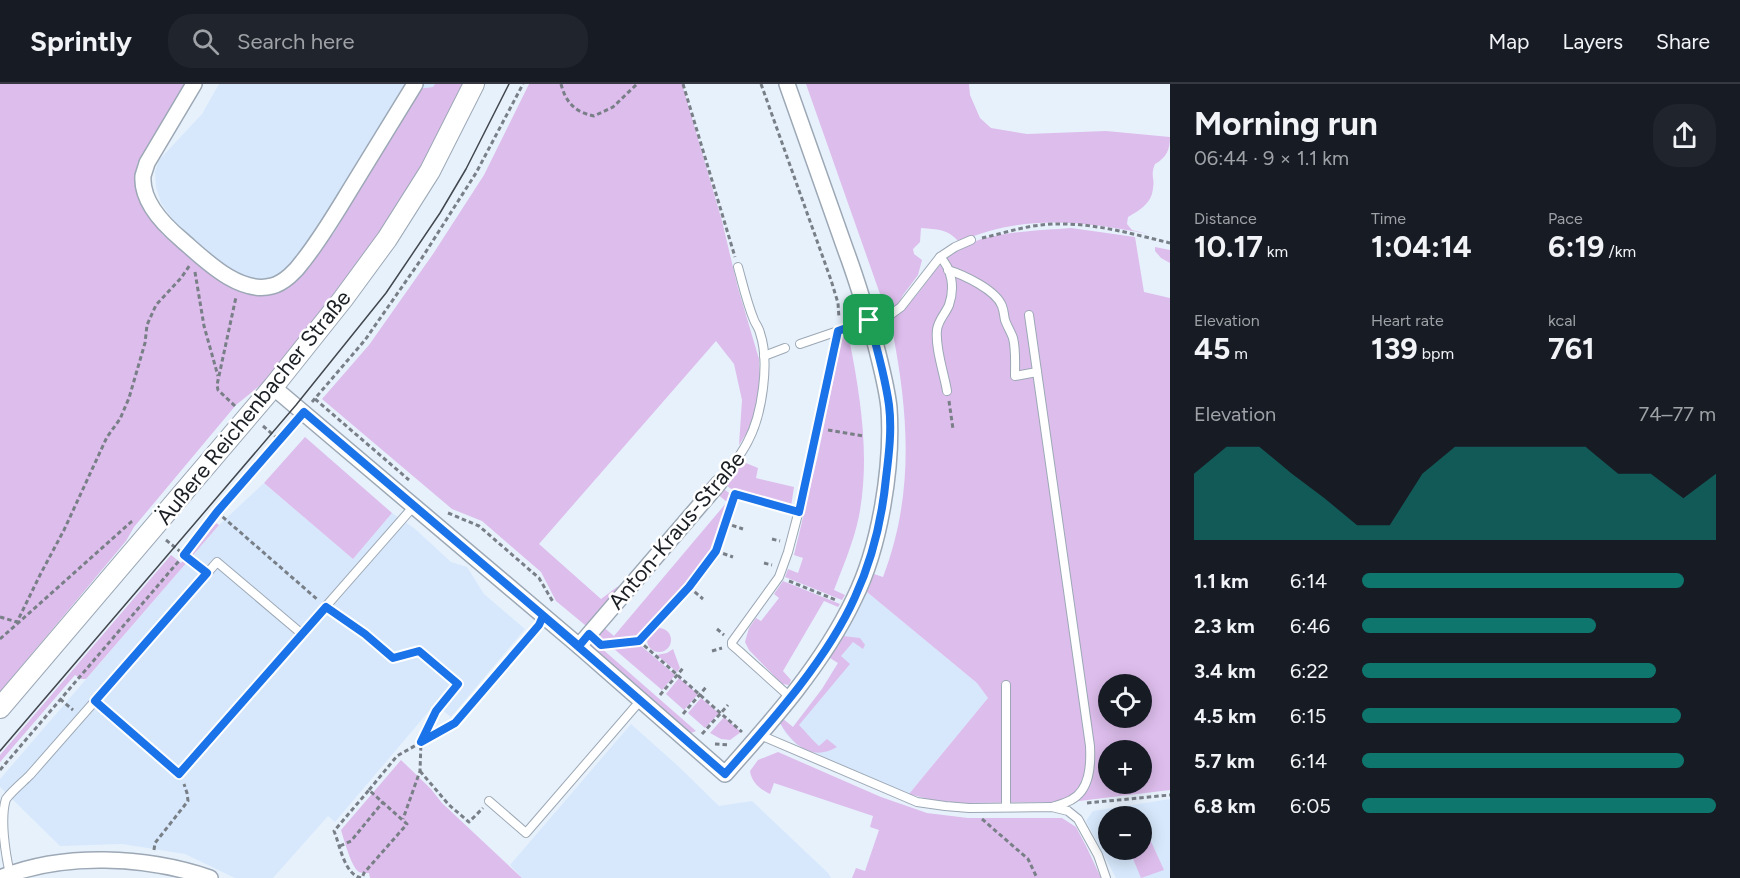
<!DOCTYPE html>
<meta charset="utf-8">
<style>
body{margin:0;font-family:Figtree,sans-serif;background:#20242c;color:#f1f3f6;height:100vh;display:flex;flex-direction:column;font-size:22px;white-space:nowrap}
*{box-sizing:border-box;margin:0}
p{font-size:20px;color:#9ea1a6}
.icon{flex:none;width:33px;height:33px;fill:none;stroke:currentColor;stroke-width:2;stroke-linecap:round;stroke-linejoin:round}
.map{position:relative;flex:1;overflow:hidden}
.drawer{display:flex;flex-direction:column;background:#171b24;width:570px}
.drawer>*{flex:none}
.buttons{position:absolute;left:1098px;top:590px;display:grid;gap:12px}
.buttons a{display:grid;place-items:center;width:54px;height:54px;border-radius:50%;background:#171b24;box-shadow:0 3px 15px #0003;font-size:30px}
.pin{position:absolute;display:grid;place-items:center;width:51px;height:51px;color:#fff;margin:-26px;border-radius:12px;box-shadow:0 3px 9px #0006}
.round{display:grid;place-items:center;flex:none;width:63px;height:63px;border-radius:24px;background:#20242c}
.summary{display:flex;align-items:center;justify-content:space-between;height:102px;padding:0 24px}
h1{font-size:33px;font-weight:700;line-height:45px}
.figures{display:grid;grid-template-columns:repeat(3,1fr);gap:9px;height:102px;padding:6px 24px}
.figures div{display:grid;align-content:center}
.figures b{font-size:30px;font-weight:700}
.figures small{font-size:16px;font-weight:400}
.figures p{font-size:16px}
.chart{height:168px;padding:12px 24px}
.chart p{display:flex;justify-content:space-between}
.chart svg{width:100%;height:108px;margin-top:6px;fill:#0f766e;opacity:.7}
ul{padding:0 24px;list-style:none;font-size:20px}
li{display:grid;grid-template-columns:96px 72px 1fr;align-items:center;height:45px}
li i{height:15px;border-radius:8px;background:#0f766e}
header{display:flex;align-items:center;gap:36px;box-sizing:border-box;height:84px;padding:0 30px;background:#171b24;border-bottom:2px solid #363941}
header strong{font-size:28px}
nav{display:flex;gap:33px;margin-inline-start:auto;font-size:21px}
.search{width:420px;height:54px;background:#20242c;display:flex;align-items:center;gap:15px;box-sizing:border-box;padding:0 21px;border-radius:24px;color:#9ea1a6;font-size:22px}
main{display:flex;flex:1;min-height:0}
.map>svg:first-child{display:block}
.built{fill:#d7e8fc;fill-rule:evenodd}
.green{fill:#ddbdec;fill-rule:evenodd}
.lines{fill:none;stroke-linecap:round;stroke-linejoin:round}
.service-casing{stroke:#9ca8b5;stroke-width:10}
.minor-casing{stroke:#9ca8b5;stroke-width:18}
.tertiary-casing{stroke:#9ca8b5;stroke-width:22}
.path{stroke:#797f87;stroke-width:3;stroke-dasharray:4.5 3;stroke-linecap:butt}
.service{stroke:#fff;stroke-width:8}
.minor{stroke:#fff;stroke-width:15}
.tertiary{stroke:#fff;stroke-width:20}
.tram{stroke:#42474d;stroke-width:1.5}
.route-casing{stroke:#fff;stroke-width:12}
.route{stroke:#1a73e8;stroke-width:8}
.labels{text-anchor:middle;stroke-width:5;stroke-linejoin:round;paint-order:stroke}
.street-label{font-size:22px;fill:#1b1f24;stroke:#fff}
</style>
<header>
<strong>Sprintly</strong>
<div class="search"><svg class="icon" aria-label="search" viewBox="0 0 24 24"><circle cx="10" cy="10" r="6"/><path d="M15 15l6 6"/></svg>Search here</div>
<nav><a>Map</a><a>Layers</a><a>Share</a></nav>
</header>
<main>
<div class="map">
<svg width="1170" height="794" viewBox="0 0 1170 794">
<rect width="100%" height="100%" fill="#e7f1fc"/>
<g class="built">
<path d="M219,0H435L433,3L417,5L334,149L293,197L280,192L258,198L240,193L219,178L173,136L161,119L156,103L155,88L159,76L202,30Z"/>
<path d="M264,399L353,475L392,429L414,444L451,478L467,483L484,510L525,545L451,633L435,620L335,738L328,732L273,794H235L185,770L122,760L60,762L0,703V695L219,441Z"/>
<path d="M867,508L977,599L988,614L909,710L797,661L786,650L780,639L783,635L793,643L822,605L838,579L830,574Z"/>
<path d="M631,640L678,682L719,722L752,717L828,789L831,794H522L510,781Z"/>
<path d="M1170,715V794H1116L1086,737L1093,727ZM1108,732H1142V765H1108Z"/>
</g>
<g class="green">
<path d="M0,0H184L137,80L136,101L145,127L163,151L198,180L211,185L232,201L293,197L334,149L417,5L433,3L435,0H466L407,111L325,224L263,299L236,321L134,443L126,457L0,608Z"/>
<path d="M529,0H682L722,137L738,204L759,275L760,294L756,327L748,347L739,361L742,316L734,280L716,257L539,460L601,515L617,503L620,502L621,504L588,542L585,541L556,517L541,488L482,437L452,425L322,315L369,261L433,170L484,91Z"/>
<path d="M806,0H969L970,11L980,34L991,44L1027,50L1106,47L1170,53C1170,66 1166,74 1155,80C1150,92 1155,94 1153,104C1152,119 1140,126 1128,133L1127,140L1132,146L1148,150C1081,137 1022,130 959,158C947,144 938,146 921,144L920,158L913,165L914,170L922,176L918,191L903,211L895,226L887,229H877L873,223L872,213L880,210Z"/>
<path d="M1071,144L1135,153L1144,208L1170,214V706L1071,718L961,719L932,716L909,710L988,614L977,599L867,508L874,490L883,493C914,412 909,333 893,250L877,252L873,240C884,236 894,233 902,226C920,212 932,186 951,170C979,147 1036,147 1071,144ZM1108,600H1142V633H1108ZM1108,666H1142V699H1108Z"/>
<path d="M1155,163L1170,166V179L1161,174L1155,167Z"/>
<path d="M857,247L865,249L868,254L850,259C861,316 870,374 859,432C854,457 843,482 834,506L845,511L842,516L785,493L788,485L798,489L803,474L794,471L818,371L842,254L848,248Z"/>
<path d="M305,353L392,429L353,475L264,399Z"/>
<path d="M741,377L758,384L756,394L794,403L791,423L736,408L724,400Z"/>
<path d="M721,403L732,411L715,466L688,502L639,556L604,559L600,555V545L602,542L614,552L727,418L716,409Z"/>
<path d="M216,439L219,441L86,595H81L75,591L0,678V671L171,471L181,479Z"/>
<path d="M783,497L840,520L838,523L824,517L783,587L791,596L789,601L782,600L749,566L745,558L749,544L756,534L761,537L779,514L774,510Z"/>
<circle cx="659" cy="556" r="12"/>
<path d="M843,552L860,554L865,561L863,565L853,558L841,572L850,580L799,641C806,648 811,655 819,662L827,655L837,663C812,678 793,661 780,639L783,635L793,643L822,605L838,579L830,574Z"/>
<path d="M592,556L696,647L691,649L590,563V559Z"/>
<path d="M639,560L675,591L662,606L613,564L615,562Z"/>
<path d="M673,565L680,584L677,588L657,571L667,569Z"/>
<path d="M679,594L698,610L684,626L666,610Z"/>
<path d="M701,614L719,629L705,644L688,629Z"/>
<path d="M724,633L741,648L730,656L721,655L710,649Z"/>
<path d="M778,668L881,713L927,729L968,734H1062L1076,743L1086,762L1101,794H852L856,784L865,787L879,746L870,743L873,732L774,699L770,710C760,705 752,699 750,687L758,676Z"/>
<path d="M401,676L431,705L442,719L522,794H370L369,789C367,789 360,789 359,788C351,783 344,755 341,746Z"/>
<path d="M1143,740L1164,786L1141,794L1129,765H1142V741Z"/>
</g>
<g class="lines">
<g class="service-casing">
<g id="service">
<path d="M940,173C952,185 955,204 949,221C946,229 938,236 937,246C935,264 944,289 947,307"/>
<path d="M948,186C964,191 996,206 1002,222C1004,227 1004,232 1005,236C1007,242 1011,248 1013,254C1016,266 1015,279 1015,292L1037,288"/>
<path d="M1029,231L1090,662C1091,681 1090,706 1071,716C1066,719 1058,721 1052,723"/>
<path d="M800,260L838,247"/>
<path d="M764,272L785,264"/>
<path d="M719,399C730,385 740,373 748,357C762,331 770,278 760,249C759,244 756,241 754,236C747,219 743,201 738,183"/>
<path d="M790,613L739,567L732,561V558L779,493L788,468L802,415L838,247L869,236L890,231L901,223L940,173L955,163L971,156"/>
<path d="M95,617L179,690L413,423"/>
<path d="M760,651L917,718L945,722L969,724L1052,723L1068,727L1078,735L1098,771L1106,794"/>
<path d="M489,717L526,749L640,617"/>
<path d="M1006,723V601"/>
<path d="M10,790C5,768 0,734 6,715C13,706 23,698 30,691L217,478L302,550"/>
</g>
</g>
<g class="minor-casing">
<g id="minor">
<path d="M194,0L147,79C146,83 144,88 143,92C141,118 164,141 182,156C204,175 239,211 272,202C284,199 296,187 303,177C322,153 337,127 353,101C374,67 394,34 415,0"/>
<path d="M273,303L579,562L725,690C773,636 823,580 854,515C880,463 893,382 889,324C887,304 881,282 876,262C867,230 858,199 846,167C826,111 807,56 787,0"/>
<path d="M579,562L719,399"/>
<path d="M0,794C63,768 146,772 210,794"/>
</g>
</g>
<g class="tertiary-casing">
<path id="tertiary" d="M0,624L273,303L343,215L387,155L430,87L474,0"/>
</g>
<g class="path">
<path d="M561,0C566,19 575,28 594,32L613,23L637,0"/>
<path d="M683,0L735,173"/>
<path d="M761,0L831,196L838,219L839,234"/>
<path d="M982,154C1001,150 1021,143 1041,141C1084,136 1129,149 1170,159"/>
<path d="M195,188L204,242L218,292"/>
<path d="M315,315L409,396"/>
<path d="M949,317L953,345"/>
<path d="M312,318L365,256L420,177L476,89L523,0"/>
<path d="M235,322L218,306L217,301L236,213"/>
<path d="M263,342L278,355"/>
<path d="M828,346L864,352"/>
<path d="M734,409L788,425"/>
<path d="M217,428L318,516"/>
<path d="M448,429L479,442L539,494L553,518"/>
<path d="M725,439L743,445"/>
<path d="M772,455L780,457"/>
<path d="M166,456L198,482"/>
<path d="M716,467L733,473"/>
<path d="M764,479L772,481"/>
<path d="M789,497L836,516"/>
<path d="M689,503L703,515"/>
<path d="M335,529L365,550L393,574L419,567L458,600L436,626L421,658L420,687L403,735"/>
<path d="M0,533L17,538L40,491L64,446L107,353L120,335L129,314L145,259L147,241L156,221L181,194L190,181"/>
<path d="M717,545L724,551"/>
<path d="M0,555L131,438L134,437"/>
<path d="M639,557L689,503L716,467L735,410"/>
<path d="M601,561L639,557L742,648"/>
<path d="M712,567L722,564"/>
<path d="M660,611L684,583"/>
<path d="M60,615L73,626"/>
<path d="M683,630L707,602"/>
<path d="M702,650L728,621"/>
<path d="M715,660L729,661"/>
<path d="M0,686L184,471L217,428L294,339"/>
<path d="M420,687L449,721L469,738L483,724"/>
<path d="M369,706L397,672L455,639L536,544"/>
<path d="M1087,719L1170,711"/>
<path d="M982,735L1028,775L1037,794"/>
<path d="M340,762L351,757L383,718"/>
<path d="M154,766L155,759L188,717L187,709L184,700"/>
<path d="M361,794C344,790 340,761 334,747L369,706L407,740L364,789L362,794"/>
</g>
<use href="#service" class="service"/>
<use href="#minor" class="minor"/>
<use href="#tertiary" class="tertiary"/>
<path class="tram" d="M0,667L296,321L386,209L440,129L466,85L509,0"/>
</g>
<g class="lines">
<g class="route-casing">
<path id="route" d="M869,236L838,247L799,428L735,410L716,467L689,503L639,557L601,561L589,550L579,562L304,328L217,428L184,471L207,489L95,617L179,690L326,523L365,550L393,574L419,567L458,600L436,627L421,658L455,639L539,541L543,532L725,690C770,639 827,576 855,513C872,476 882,435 886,394C889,370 892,345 889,321C885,292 877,264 869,236"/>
</g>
<use href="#route" class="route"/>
</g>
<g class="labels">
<g class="street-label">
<text transform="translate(253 323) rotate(-51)" y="8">Äußere Reichenbacher Straße</text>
<text transform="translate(676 446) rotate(-50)" y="8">Anton-Kraus-Straße</text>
</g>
</g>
</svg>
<div class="buttons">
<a><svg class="icon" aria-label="locate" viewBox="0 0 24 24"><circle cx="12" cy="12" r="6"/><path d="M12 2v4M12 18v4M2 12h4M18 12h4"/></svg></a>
<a>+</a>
<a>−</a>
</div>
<div class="pin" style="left:869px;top:236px;background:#1e9e55"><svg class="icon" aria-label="arrive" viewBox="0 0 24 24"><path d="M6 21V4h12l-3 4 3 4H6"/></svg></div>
</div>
<section class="drawer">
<div class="summary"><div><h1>Morning run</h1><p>06:44 · 9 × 1.1 km</p></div><a class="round"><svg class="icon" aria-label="share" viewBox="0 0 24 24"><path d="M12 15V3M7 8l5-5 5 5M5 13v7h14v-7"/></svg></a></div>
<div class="figures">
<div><p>Distance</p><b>10.17<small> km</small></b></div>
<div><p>Time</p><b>1:04:14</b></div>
<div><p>Pace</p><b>6:19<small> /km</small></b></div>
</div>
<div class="figures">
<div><p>Elevation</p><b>45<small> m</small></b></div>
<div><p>Heart rate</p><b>139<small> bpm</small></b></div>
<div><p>kcal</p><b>761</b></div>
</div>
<div class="chart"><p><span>Elevation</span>74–77 m</p>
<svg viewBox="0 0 160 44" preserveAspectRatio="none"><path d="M0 44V17L10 6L20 6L30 17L40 27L50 38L60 38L70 17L80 6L90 6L100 6L110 6L120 6L130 17L140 17L150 27L160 17V44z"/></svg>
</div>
<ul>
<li><b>1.1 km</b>6:14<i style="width:91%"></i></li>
<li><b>2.3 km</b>6:46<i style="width:66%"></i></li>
<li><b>3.4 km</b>6:22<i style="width:83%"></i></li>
<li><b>4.5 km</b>6:15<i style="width:90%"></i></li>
<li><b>5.7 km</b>6:14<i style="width:91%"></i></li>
<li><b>6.8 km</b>6:05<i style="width:100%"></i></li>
</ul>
</section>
</main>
